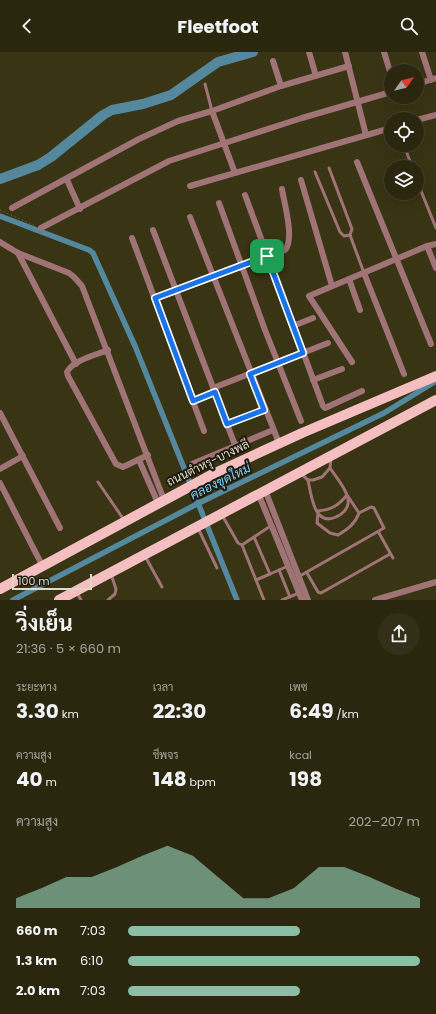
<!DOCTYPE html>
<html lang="th">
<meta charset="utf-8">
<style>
body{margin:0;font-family:Poppins,Sarabun,sans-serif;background:#332f18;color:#f1f3f6;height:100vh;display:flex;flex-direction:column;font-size:15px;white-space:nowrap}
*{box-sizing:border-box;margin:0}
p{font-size:13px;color:#a6a59e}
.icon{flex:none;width:22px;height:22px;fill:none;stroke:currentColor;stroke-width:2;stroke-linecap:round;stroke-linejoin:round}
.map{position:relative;height:548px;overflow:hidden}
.panel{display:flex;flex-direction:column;background:#2b270f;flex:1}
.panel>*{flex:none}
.needle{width:26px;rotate:56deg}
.controls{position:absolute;left:384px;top:12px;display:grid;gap:8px}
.controls a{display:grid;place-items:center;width:40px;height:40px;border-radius:50%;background:#2b270f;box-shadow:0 4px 16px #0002,0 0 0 1px #47442f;font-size:20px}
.scale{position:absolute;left:12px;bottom:10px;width:80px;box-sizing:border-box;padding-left:4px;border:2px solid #dcdac7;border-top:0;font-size:11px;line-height:14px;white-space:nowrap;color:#dcdac7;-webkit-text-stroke:3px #1e1b0e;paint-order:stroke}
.pin{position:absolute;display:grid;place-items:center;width:34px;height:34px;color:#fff;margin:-17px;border-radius:8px;box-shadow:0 2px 6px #0006}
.round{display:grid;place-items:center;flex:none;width:42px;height:42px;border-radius:21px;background:#332f18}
.summary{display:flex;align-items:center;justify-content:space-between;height:68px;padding:0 16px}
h1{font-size:22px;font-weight:700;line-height:30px}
.figures{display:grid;grid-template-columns:repeat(3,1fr);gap:6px;height:68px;padding:4px 16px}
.figures div{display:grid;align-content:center}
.figures b{font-size:20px;font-weight:700}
.figures small{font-size:11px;font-weight:400}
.figures p{font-size:11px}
.chart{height:112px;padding:8px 16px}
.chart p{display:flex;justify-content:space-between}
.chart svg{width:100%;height:72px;margin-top:4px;fill:#8abfa5;opacity:.7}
ul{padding:0 16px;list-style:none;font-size:13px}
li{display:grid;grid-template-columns:64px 48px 1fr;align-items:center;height:30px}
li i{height:10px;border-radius:5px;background:#8abfa5}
header{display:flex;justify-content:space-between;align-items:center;height:52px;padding:0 16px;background:#2b270f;font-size:18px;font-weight:700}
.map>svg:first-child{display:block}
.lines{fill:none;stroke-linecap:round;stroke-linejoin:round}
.canal{stroke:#54889e;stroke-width:5.5}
.river{stroke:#54889e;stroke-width:10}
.path{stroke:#7d795f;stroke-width:1;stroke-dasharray:1 3;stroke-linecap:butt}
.lane{stroke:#a07376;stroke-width:3}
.street{stroke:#a07376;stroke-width:6}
.primary{stroke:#f5bec1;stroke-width:10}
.route-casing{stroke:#fff;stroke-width:8}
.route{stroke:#1a73e8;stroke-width:5}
.labels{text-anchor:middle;stroke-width:4;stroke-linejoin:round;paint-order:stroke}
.street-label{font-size:12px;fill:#dcdac7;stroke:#1e1b0e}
.water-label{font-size:13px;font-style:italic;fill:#7acef2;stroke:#1e1b0e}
</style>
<header><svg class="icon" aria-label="back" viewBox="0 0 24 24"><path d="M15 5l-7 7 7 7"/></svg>Fleetfoot<svg class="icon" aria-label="search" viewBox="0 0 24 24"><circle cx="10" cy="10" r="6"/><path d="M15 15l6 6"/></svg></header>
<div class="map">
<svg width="436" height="548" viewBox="0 0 436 548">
<rect width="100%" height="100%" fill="#393414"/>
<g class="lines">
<g class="canal">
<path d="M0,164L89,198L93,201L135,294L237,548"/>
<path d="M13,548L197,452L384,361L436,329"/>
</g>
<path class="river" d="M0,127L38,113L51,105L103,63L112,58L143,52L171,43L218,10L253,0"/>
<g class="path">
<path d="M0,131L7,127L6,121L23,116L51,102L104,59L117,54L136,51L164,42L222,5L239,0"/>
<path d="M0,158L36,174"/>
</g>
<g class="lane">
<path d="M205,32L212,59"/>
<path d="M404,93L412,115"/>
<path d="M329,116L352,177L350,183"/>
<path d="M315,120L340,180L344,184L350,183L364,221"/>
<path d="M417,129L436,176"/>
<path d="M300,421L308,428H313L322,425L330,416L331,406"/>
<path d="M308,428C311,442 314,475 336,465C341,463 347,458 348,452C350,441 336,425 330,416"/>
<path d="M98,430L124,468"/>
<path d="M318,461L317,471L330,481L338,483C348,477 355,472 359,461"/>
<path d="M222,463L238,491L242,493L254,485L270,522L288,514"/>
<path d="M198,476L217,516"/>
<path d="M379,481L393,506"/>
<path d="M254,485L272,473"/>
<path d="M242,493L264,548"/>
<path d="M145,504L162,535"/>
<path d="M279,518L290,545"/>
<path d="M307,521L318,540L321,541L390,502"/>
<path d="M298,525L384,476L374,456L371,455L359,461L347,443C338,454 331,458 317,459"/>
<path d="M256,528L270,522"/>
<path d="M77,541L81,548"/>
<path d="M108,548L115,542L116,537L111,522"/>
<path d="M282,548L299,541"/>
</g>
<g class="street">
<path d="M309,0L316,24"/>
<path d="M345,0L366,83"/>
<path d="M384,0L391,23"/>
<path d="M422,0L431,28"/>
<path d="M273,9L281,34"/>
<path d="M417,32L436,26"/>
<path d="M212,59L235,121"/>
<path d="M417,68L436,63"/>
<path d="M357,110L431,292"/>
<path d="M67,128L80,157"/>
<path d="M301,128L332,234"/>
<path d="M190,134L391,76"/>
<path d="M245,143L323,354L325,356L362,339"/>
<path d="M219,151L265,278L301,369"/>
<path d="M12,156L139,87L178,69L212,59L281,34L349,14"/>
<path d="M190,165L279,391"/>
<path d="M41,176L169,109L302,66L391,40"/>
<path d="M153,178L235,393"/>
<path d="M132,186L204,379"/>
<path d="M0,190L18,201L69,221L74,225L82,234L164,448"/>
<path d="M427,194L436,216"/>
<path d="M18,201L76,312"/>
<path d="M364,221L404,322"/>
<path d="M349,227L360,258"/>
<path d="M155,246L285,198C295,187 284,151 282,137"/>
<path d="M293,274L313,266"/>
<path d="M108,298C96,303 73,308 67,320L68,324L116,412L123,415L148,403"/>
<path d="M352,310L309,244L427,194L436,192"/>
<path d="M313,328L342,317"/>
<path d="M213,336L328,291"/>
<path d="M193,349L215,340"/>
<path d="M0,361L60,476"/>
<path d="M227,372L264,358"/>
<path d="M139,408L158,451"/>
<path d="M192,412L273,378"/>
<path d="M0,417L23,404"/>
<path d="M0,431L42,513"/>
<path d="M265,438L308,548"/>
<path d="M258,441L302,548"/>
<path d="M375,548L436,530"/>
</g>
<g class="primary">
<path d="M0,537L213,422L302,381L436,324"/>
<path d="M59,548L436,348"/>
</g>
</g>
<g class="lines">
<g class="route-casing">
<path id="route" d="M267,204L303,301L250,322L264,358L227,372L215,340L193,349L155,246Z"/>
</g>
<use href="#route" class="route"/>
</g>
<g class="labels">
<g class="street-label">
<text transform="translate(208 411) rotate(-26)" y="4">ถนนตำหรุ-บางพลี</text>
</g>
<g class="water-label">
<text transform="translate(220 429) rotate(-26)" y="5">คลองขุดใหม่</text>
</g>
</g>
</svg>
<div class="controls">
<a><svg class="needle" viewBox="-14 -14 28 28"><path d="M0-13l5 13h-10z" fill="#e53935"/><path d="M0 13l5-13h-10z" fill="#a6a59e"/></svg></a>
<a><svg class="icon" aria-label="locate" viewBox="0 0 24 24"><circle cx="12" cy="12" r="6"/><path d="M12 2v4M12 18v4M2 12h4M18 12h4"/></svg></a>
<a><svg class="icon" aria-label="layers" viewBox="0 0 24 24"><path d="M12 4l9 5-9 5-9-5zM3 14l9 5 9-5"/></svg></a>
</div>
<div class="scale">100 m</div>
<div class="pin" style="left:267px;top:204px;background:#1e9e55"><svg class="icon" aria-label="arrive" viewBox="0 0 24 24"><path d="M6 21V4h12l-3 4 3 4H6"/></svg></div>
</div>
<section class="panel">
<div class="summary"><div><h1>วิ่งเย็น</h1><p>21:36 · 5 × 660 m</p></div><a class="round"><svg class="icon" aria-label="share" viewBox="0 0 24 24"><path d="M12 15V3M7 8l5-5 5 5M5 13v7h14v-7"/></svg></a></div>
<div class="figures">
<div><p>ระยะทาง</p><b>3.30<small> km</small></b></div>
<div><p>เวลา</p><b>22:30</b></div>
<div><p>เพซ</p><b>6:49<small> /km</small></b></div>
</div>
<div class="figures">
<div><p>ความสูง</p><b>40<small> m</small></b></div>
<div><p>ชีพจร</p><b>148<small> bpm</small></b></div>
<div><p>kcal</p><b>198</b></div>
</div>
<div class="chart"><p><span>ความสูง</span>202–207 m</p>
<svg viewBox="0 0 160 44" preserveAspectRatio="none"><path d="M0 44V38L10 32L20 25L30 25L40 19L50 12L60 6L70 12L80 25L90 38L100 38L110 32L120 19L130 19L140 25L150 32L160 38V44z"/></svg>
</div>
<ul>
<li><b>660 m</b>7:03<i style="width:59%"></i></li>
<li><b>1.3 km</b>6:10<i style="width:100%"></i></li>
<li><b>2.0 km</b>7:03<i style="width:59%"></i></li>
</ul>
</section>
